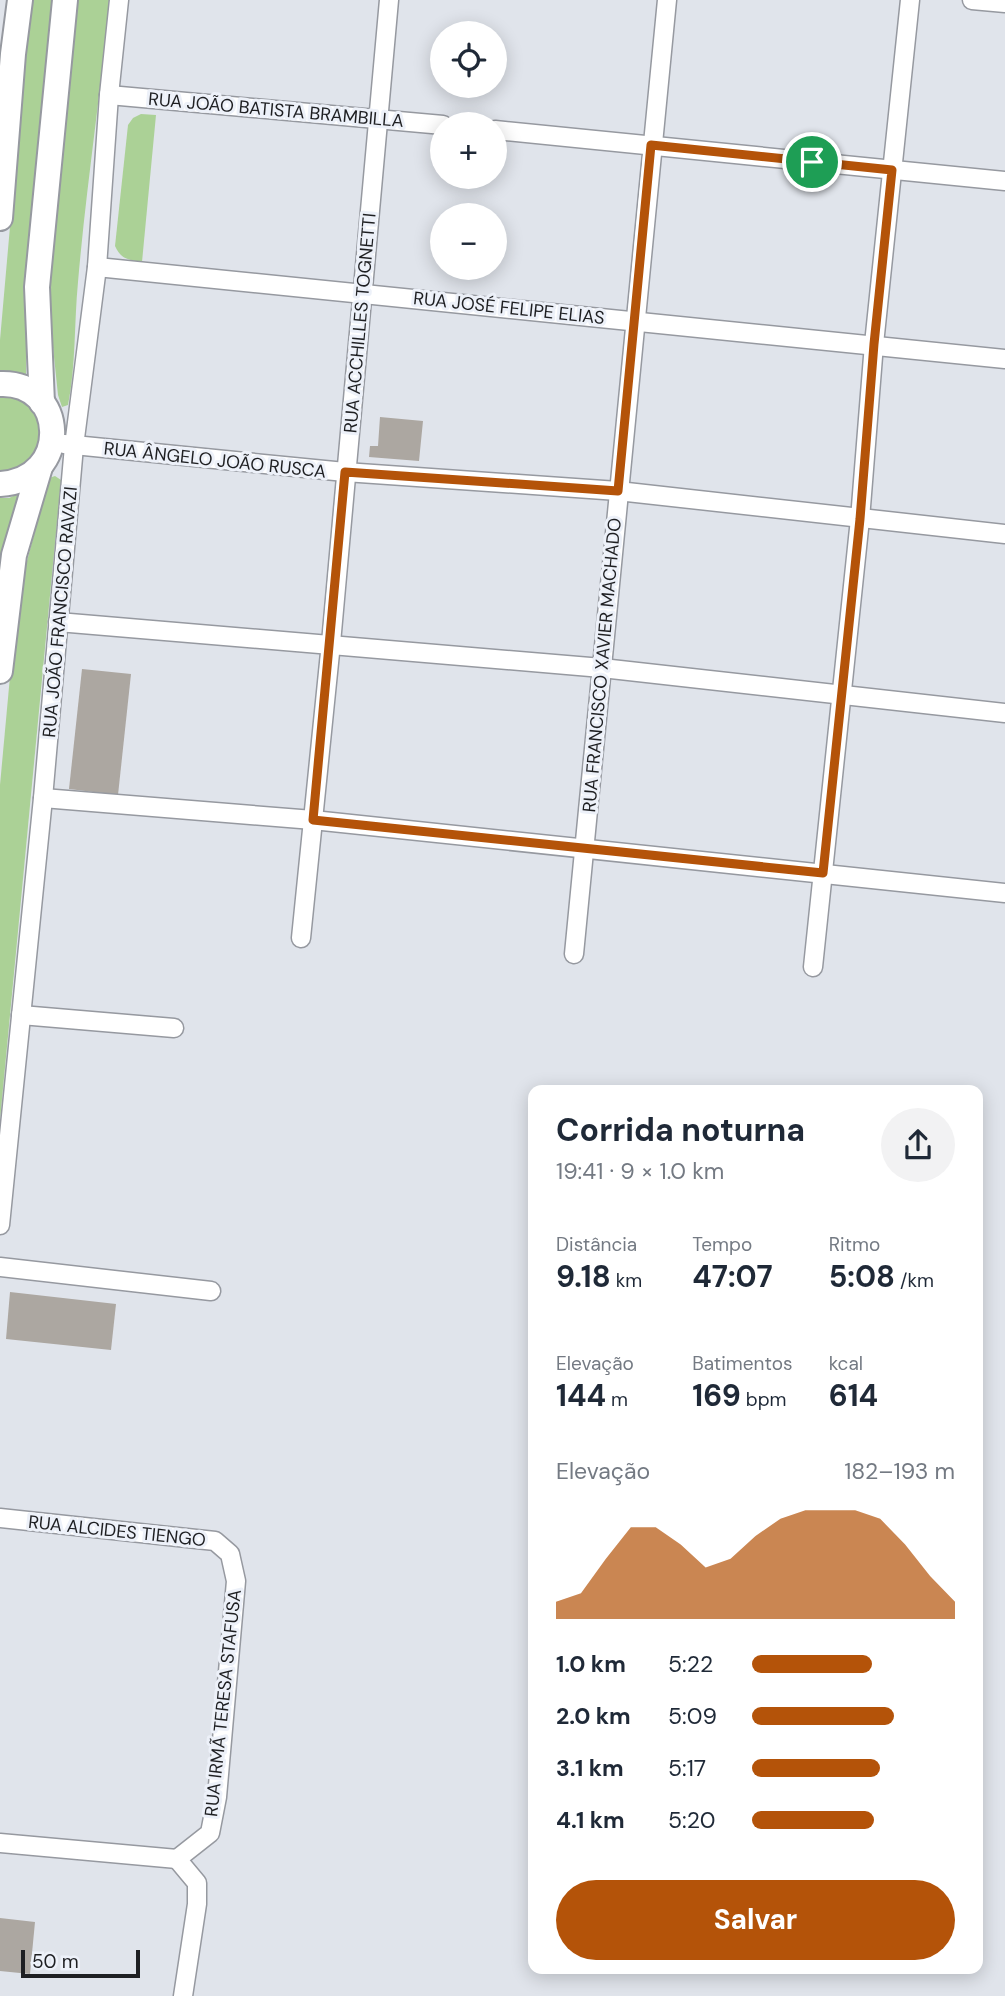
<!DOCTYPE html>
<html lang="pt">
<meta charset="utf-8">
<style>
body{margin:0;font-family:"DM Sans",sans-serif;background:#f2f2f3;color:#1f2937;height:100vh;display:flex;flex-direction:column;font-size:26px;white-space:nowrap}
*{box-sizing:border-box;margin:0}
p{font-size:23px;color:#747a83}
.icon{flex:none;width:38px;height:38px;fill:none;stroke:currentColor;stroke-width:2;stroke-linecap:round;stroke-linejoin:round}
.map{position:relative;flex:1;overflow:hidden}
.details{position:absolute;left:528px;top:1085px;width:455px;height:889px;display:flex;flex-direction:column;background:#fff;border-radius:14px;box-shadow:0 4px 18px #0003}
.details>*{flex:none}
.controls{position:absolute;left:430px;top:21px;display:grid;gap:14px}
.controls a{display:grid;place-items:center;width:77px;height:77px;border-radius:50%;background:#fff;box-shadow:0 4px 18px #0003;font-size:35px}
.scale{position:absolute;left:21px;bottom:18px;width:119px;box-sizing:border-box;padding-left:7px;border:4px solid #1e1f22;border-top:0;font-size:19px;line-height:24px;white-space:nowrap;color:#1e1f22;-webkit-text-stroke:5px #edf1f9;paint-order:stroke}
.pin{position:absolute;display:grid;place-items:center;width:60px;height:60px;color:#fff;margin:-30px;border:4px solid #fff;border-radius:50%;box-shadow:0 2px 7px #0007}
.round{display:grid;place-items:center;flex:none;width:74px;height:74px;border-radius:37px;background:#f2f2f3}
.summary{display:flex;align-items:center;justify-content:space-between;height:119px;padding:0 28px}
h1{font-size:32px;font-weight:700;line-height:52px}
.stats{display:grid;grid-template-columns:repeat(3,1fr);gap:10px;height:119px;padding:7px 28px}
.stats div{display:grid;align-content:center}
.stats b{font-size:30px;font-weight:700}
.stats small{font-size:19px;font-weight:400}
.stats p{font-size:19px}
.chart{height:196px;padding:14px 28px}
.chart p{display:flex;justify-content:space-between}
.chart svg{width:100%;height:126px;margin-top:7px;fill:#b45309;opacity:.7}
.cta{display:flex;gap:14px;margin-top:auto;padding:14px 28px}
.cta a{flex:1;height:80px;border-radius:42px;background:#b45309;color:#fff;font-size:28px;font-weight:700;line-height:80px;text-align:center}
ul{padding:0 28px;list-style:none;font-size:23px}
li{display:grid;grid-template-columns:112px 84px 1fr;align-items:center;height:52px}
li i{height:18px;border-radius:9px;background:#b45309}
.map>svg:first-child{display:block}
.green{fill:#abd196}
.building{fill:#aca7a1}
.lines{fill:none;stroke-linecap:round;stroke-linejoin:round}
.street-casing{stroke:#9699a0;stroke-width:21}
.secondary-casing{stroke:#9699a0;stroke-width:28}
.street{stroke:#fff;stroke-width:18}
.secondary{stroke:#fff;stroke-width:24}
.route-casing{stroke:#fff;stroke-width:14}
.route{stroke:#b45309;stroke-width:9}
.labels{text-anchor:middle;stroke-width:6;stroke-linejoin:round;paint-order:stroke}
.street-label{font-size:18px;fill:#1e1f22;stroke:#edf1f9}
</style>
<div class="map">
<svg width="1005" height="1996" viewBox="0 0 1005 1996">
<rect width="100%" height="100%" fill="#e0e4eb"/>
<g class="green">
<path d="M30,0H56L27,276L26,375L0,372V340Z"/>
<path d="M74,0H109C101,94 86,188 78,282C74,323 76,365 68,405L62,407L58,395L49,309L51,245Z"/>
<path d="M141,114L156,115L142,262C128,260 121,259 115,246L128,125L133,118Z"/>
<path d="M0,394C24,396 44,411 43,438C43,446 36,457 32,464L0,476Z"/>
<path d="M55,476L61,480L0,1120V785L14,633L22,580L49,478Z"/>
<path d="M22,492L0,602V498H9Z"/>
</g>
<g class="building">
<path d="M380,417L423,421L419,461L369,457L370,446H378Z"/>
<path d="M82,669L131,674L118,795L69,789Z"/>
<path d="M10,1292L116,1304L111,1350L6,1339Z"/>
<path d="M0,1918L35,1922L30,1974L0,1971Z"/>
</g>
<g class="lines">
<g class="street-casing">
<g id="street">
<path d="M972,0L1005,3"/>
<path d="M109,95L443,125"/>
<path d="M495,130L1005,181"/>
<path d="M97,267L1005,359"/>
<path d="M64,444L345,472L618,491L1005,534"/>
<path d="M58,622L602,668L1005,713"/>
<path d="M43,798L313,820L1005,893"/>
<path d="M301,938L331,643L389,0"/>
<path d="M574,954L667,0"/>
<path d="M813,967L860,519L874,344L910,0"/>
<path d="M21,1015L174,1028"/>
<path d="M0,1225L43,798L74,446L97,267L109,95L119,0"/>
<path d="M0,1267L211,1291"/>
<path d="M0,1518L215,1541L230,1554L236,1581L217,1797L210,1833L177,1859L197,1883V1904L183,1996"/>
<path d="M0,1843L177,1859"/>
</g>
</g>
<g class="secondary-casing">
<g id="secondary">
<path d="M0,218L13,54L20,0"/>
<path d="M0,384C67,381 72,480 0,484"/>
<path d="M42,403L37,287L65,0"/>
<path d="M0,671L14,555L40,467"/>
</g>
</g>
<use href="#street" class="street"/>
<use href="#secondary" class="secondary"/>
</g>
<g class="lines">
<g class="route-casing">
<path id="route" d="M651,145L892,170L874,344L860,519L823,873L313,820L345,472L618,491Z"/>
</g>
<use href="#route" class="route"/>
</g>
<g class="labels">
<g class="street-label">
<text transform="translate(276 110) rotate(5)" y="6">RUA JOÃO BATISTA BRAMBILLA</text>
<text transform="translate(509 308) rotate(6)" y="6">RUA JOSÉ FELIPE ELIAS</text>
<text transform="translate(360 323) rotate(-85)" y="6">RUA ACCHILLES TOGNETTI</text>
<text transform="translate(215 460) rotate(6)" y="6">RUA ÂNGELO JOÃO RUSCA</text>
<text transform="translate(60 612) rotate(-85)" y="6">RUA JOÃO FRANCISCO RAVAZI</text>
<text transform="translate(602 665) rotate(-85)" y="6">RUA FRANCISCO XAVIER MACHADO</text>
<text transform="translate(117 1531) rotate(6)" y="6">RUA ALCIDES TIENGO</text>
<text transform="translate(223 1703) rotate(-84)" y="6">RUA IRMÃ TERESA STAFUSA</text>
</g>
</g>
</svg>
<div class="controls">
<a><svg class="icon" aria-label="locate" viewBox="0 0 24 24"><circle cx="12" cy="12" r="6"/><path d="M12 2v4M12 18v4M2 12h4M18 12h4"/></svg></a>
<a>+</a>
<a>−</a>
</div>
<div class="scale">50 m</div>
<div class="pin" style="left:812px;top:162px;background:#1e9e55"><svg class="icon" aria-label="arrive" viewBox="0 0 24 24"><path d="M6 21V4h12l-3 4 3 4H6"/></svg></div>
<section class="details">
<div class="summary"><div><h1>Corrida noturna</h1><p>19:41 · 9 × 1.0 km</p></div><a class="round"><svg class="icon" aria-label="share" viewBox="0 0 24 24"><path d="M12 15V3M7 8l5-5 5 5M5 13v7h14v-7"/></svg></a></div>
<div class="stats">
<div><p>Distância</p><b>9.18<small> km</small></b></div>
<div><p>Tempo</p><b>47:07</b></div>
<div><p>Ritmo</p><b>5:08<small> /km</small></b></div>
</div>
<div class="stats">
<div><p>Elevação</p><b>144<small> m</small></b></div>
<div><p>Batimentos</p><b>169<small> bpm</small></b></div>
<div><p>kcal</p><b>614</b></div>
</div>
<div class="chart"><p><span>Elevação</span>182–193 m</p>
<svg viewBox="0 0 160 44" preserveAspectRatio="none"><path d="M0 44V38L10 35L20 23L30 12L40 12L50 18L60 26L70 23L80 15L90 9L100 6L110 6L120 6L130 9L140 18L150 29L160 38V44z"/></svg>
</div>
<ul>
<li><b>1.0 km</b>5:22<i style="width:59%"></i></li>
<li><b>2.0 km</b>5:09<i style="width:70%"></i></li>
<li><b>3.1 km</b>5:17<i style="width:63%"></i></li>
<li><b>4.1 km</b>5:20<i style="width:60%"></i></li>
</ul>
<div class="cta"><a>Salvar</a></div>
</section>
</div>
